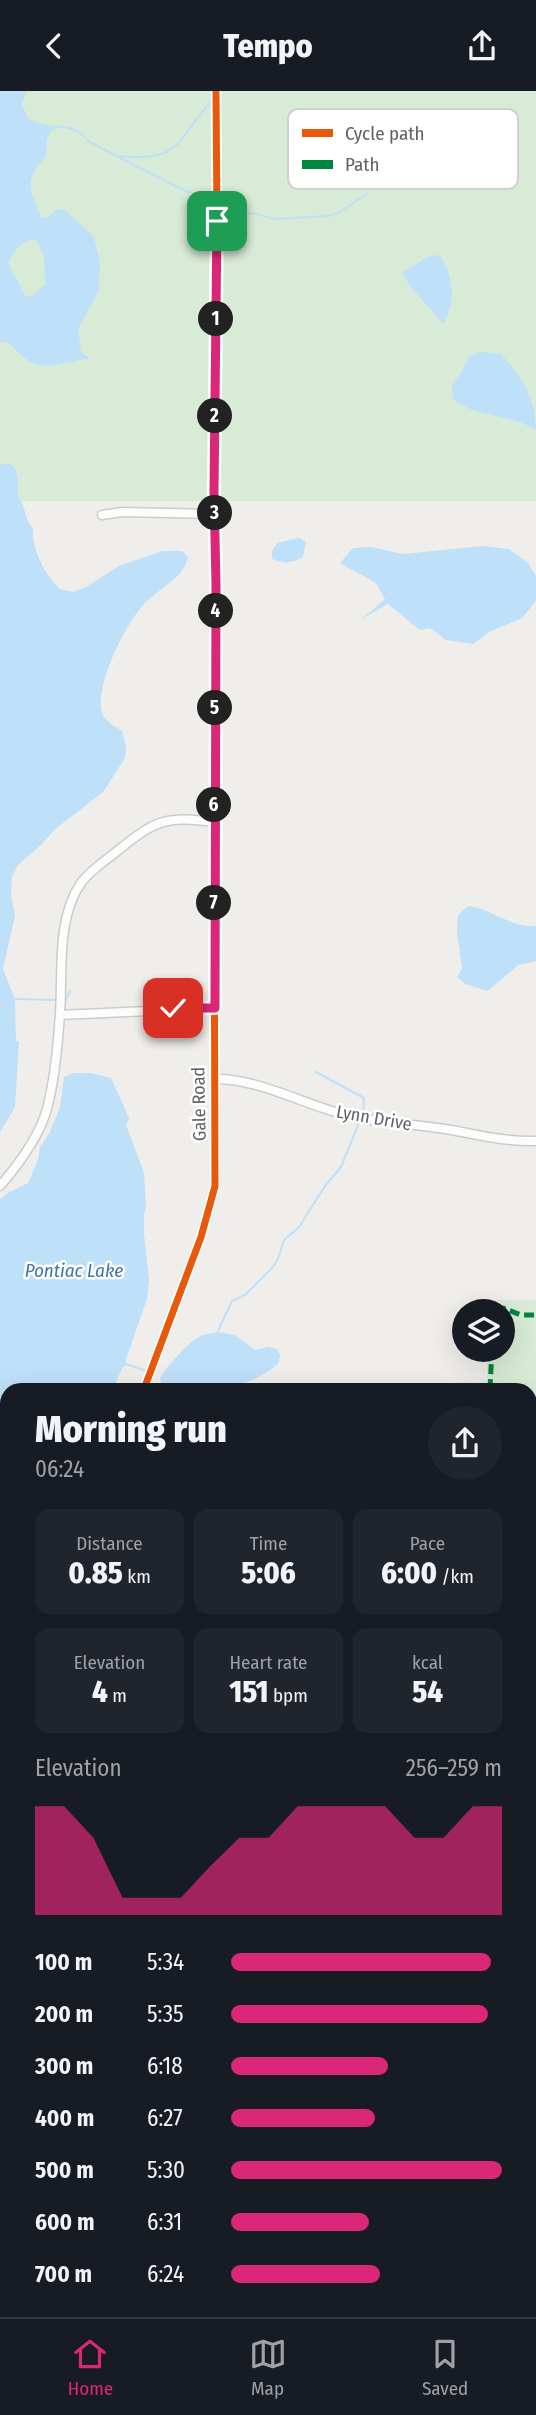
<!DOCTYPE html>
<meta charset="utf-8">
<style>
body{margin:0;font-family:"Fira Sans Condensed",sans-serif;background:#20242c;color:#f1f3f6;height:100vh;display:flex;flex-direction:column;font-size:26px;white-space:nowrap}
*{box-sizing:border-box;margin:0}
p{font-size:23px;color:#9ea1a6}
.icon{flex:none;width:38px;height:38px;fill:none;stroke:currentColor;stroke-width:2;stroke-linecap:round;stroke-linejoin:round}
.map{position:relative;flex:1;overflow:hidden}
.side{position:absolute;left:0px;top:1292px;width:537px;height:934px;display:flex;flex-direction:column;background:#171b24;border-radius:21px 21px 0 0;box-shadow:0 7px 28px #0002}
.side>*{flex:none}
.tools{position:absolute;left:452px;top:1208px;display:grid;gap:14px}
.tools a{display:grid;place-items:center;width:63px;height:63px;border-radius:50%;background:#171b24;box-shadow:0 7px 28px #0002;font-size:35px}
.pin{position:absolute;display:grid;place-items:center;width:60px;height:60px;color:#fff;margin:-30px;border-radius:14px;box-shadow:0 4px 10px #0006}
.km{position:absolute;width:35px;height:35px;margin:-18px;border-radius:50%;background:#222;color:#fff;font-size:19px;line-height:35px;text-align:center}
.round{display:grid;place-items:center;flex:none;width:74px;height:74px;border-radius:37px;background:#20242c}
.summary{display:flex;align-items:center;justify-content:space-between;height:119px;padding:0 35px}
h1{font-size:38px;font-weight:800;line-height:52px}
.metrics{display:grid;grid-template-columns:repeat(3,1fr);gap:10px;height:119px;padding:7px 35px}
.metrics div{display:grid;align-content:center;border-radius:14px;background:#20242c;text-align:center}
.metrics b{font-size:30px;font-weight:800}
.metrics small{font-size:19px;font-weight:400}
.metrics p{font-size:19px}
.chart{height:196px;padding:14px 35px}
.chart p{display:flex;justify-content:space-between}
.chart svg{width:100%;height:126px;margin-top:7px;fill:#db2777;opacity:.7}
ul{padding:0 35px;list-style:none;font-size:23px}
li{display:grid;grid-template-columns:112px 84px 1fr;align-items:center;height:52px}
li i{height:18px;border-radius:9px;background:#db2777}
header{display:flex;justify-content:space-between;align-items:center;height:91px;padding:0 35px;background:#171b24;font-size:32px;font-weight:800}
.menu{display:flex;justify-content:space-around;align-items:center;height:98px;border-top:2px solid #363941;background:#171b24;font-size:19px;color:#9ea1a6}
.menu a{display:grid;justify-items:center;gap:4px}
.menu .active{color:#db2777}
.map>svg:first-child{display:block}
.green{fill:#d8ebd6}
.water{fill:#bfe0f9;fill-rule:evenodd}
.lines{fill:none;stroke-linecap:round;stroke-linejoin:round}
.stream{stroke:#bfe0f9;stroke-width:2}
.street-casing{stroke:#cbcccc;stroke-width:11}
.street{stroke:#fdfcfc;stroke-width:8}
.quiet{stroke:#00873e;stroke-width:5;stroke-dasharray:10 5;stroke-linecap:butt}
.cycleway-casing{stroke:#fff;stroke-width:11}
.cycleway{stroke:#e8590c;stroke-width:7}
.route-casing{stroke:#fff;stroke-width:14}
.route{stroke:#db2777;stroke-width:9}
.labels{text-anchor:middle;stroke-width:5;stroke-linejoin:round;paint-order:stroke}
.street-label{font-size:18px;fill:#5f6368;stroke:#fff}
.water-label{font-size:19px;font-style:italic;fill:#4174aa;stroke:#fff}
.key{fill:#fff;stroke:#cfd0d2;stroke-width:2}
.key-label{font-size:19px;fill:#5f6368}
</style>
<header><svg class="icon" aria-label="back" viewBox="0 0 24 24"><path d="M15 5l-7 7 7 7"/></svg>Tempo<svg class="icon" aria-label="share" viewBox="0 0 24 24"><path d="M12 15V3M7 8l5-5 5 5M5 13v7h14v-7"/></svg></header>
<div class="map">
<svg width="536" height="2226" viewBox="0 0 536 2226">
<rect width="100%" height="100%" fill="#efeeea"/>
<g class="green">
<rect x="0" y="0" width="536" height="410"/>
<path d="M487,1209H536V2226H0V1755H7V2219H530V1298H487V1258H502V1220H487Z"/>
</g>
<g class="water">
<path d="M0,0H26L22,14L28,27C50,42 70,25 88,49C79,42 53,25 47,49C46,54 47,60 46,65C24,90 29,96 41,126L47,127L56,119H65L94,146L100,171L99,199L78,238L81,261L90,268C72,268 51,280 33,272C23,268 15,257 6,250L0,252ZM35,148L44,164C44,174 45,183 45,194L30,206L24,204C21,191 11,185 9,170C15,158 21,150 35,148Z"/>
<path d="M440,164C453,185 457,211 443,233L410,195L402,182L427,166Z"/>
<path d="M484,261L501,263C522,287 536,307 536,339C508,321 478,328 453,308L452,293L461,282L469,265Z"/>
<path d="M5,373H11C20,382 18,394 18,405C26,414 24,429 33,437C31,456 45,485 60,498L73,501L86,496L119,475L162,460H182L188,466C184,487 158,498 144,513C126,532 94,595 102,622C105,631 115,635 122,640L126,656L125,667L103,701L54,739L42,753L18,774L12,785L11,804L15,825L3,878L15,908L16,950H19L15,1016L0,1041V374Z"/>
<path d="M299,447L306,451L303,466C292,473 284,472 272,468V460L277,452Z"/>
<path d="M483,455L509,458L528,472L536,485V510L522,527L489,541L473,553L446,549L430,537L420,539L388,513L362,528L385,508L376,492L340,472L353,457L371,456L403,463Z"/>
<path d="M468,815C493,818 510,837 536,835V870L518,874L488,900L465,893L457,886L462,877L457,841L458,824Z"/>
<path d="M74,982H90L111,987L129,1027L126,1034L144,1082L146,1116L144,1123V1143L149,1189L147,1208L126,1268V1274L122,1277L113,1298H7V1613L0,1620V1108L6,1103L28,1092L38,1069L40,1056L50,1041L60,1016L64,986Z"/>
<path d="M219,1241L235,1244L255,1259L267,1256L277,1258L280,1264L279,1271C270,1281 256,1288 244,1292C237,1294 234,1292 228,1297L163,1298L160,1288C163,1279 189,1251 197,1247C204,1243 212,1242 219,1241Z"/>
</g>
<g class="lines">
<g class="stream">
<path d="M88,50L181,98L215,110"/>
<path d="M119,65C184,72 175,48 212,10"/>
<path d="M220,112L231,125L252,122L275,128L328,125L338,122L368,102"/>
<path d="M15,908L58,909"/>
<path d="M63,909H66L70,900"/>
<path d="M316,981L364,1007L363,1023"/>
<path d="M217,1242L232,1210L245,1204L272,1177L278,1168L284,1149L299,1136L325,1095L341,1076L359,1032"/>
<path d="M126,1273L146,1280"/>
</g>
<g class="street-casing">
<g id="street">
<path d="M102,424L122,421L215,423"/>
<path d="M60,924L215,917"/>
<path d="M215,988C251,987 294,1008 329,1019C368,1032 410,1032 451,1039C479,1044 507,1051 536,1050"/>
<path d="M0,1095C19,1073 39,1046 47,1018C55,987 58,954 60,922C63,881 56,828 81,792C91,778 108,768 121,757C157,728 168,725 214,731"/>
<path d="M144,1298L201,1146L215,1095L214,751L217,493L214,399L217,130L216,0"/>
<path d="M0,1917L7,1900"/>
</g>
</g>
<use href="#street" class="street"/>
<g class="quiet">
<path d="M496,1220L503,1217L521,1224H536"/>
<path d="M490,1298L492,1258"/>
<path d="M530,1605L536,1598"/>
<path d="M530,1670H536"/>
<path d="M530,2166L536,2174"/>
<path d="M189,2226L195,2219"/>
<path d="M282,2226L288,2219"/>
</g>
<g class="cycleway-casing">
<path id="cycleway" d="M144,1298L201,1146L215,1095L214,751L217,493L214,399L217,130L216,0"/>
</g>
<use href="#cycleway" class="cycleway"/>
</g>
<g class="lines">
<g class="route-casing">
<path id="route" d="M173,917H215L216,493L214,400L217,130"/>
</g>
<use href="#route" class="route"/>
</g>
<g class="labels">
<g class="street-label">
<text transform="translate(199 1013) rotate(-91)" y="6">Gale Road</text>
<text transform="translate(374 1027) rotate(10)" y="6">Lynn Drive</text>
</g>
<g class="water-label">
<text x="74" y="1186">Pontiac Lake</text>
</g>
</g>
<rect x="288" y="18" width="230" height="80" rx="10" class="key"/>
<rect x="302" y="38" width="31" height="8" fill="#e8590c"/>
<rect x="302" y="69" width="31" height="9" fill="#00873e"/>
<g class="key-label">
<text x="345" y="49">Cycle path</text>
<text x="345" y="80">Path</text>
</g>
</svg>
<div class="tools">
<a><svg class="icon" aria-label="layers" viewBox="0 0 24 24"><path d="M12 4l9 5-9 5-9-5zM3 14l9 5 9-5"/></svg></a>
</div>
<div class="pin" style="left:217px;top:130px;background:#1e9e55"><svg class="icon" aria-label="arrive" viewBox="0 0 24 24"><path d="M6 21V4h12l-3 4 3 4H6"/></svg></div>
<div class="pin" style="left:173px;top:917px;background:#d93025"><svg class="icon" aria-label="check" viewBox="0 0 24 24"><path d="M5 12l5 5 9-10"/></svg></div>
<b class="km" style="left:216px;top:228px">1</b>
<b class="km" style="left:215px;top:325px">2</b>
<b class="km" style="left:215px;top:422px">3</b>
<b class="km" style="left:216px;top:520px">4</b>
<b class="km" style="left:215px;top:617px">5</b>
<b class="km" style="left:214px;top:714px">6</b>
<b class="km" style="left:214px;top:812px">7</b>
<section class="side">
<div class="summary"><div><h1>Morning run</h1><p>06:24</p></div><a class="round"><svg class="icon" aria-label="share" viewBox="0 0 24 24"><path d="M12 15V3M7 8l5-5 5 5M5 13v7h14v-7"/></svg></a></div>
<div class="metrics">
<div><p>Distance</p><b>0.85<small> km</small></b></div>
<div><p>Time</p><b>5:06</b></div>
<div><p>Pace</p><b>6:00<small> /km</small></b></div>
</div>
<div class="metrics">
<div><p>Elevation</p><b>4<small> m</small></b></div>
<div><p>Heart rate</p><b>151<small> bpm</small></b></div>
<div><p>kcal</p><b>54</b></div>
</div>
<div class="chart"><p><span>Elevation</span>256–259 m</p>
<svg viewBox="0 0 160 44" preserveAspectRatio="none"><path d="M0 44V6L10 6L20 17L30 38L40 38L50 38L60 27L70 17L80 17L90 6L100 6L110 6L120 6L130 17L140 17L150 6L160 6V44z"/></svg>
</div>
<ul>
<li><b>100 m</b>5:34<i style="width:96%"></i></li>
<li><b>200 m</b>5:35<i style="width:95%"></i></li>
<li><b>300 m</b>6:18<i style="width:58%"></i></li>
<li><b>400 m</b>6:27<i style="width:53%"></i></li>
<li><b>500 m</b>5:30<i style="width:100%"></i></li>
<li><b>600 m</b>6:31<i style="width:51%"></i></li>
<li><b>700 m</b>6:24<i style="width:55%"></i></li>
</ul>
</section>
</div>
<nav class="menu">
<a class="active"><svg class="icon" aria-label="home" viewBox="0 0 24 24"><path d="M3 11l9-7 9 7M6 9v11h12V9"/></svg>Home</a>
<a><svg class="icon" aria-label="map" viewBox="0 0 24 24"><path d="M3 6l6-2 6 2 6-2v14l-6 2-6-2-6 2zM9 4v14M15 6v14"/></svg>Map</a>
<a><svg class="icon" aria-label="saved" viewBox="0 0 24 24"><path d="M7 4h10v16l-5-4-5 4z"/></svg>Saved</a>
</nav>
